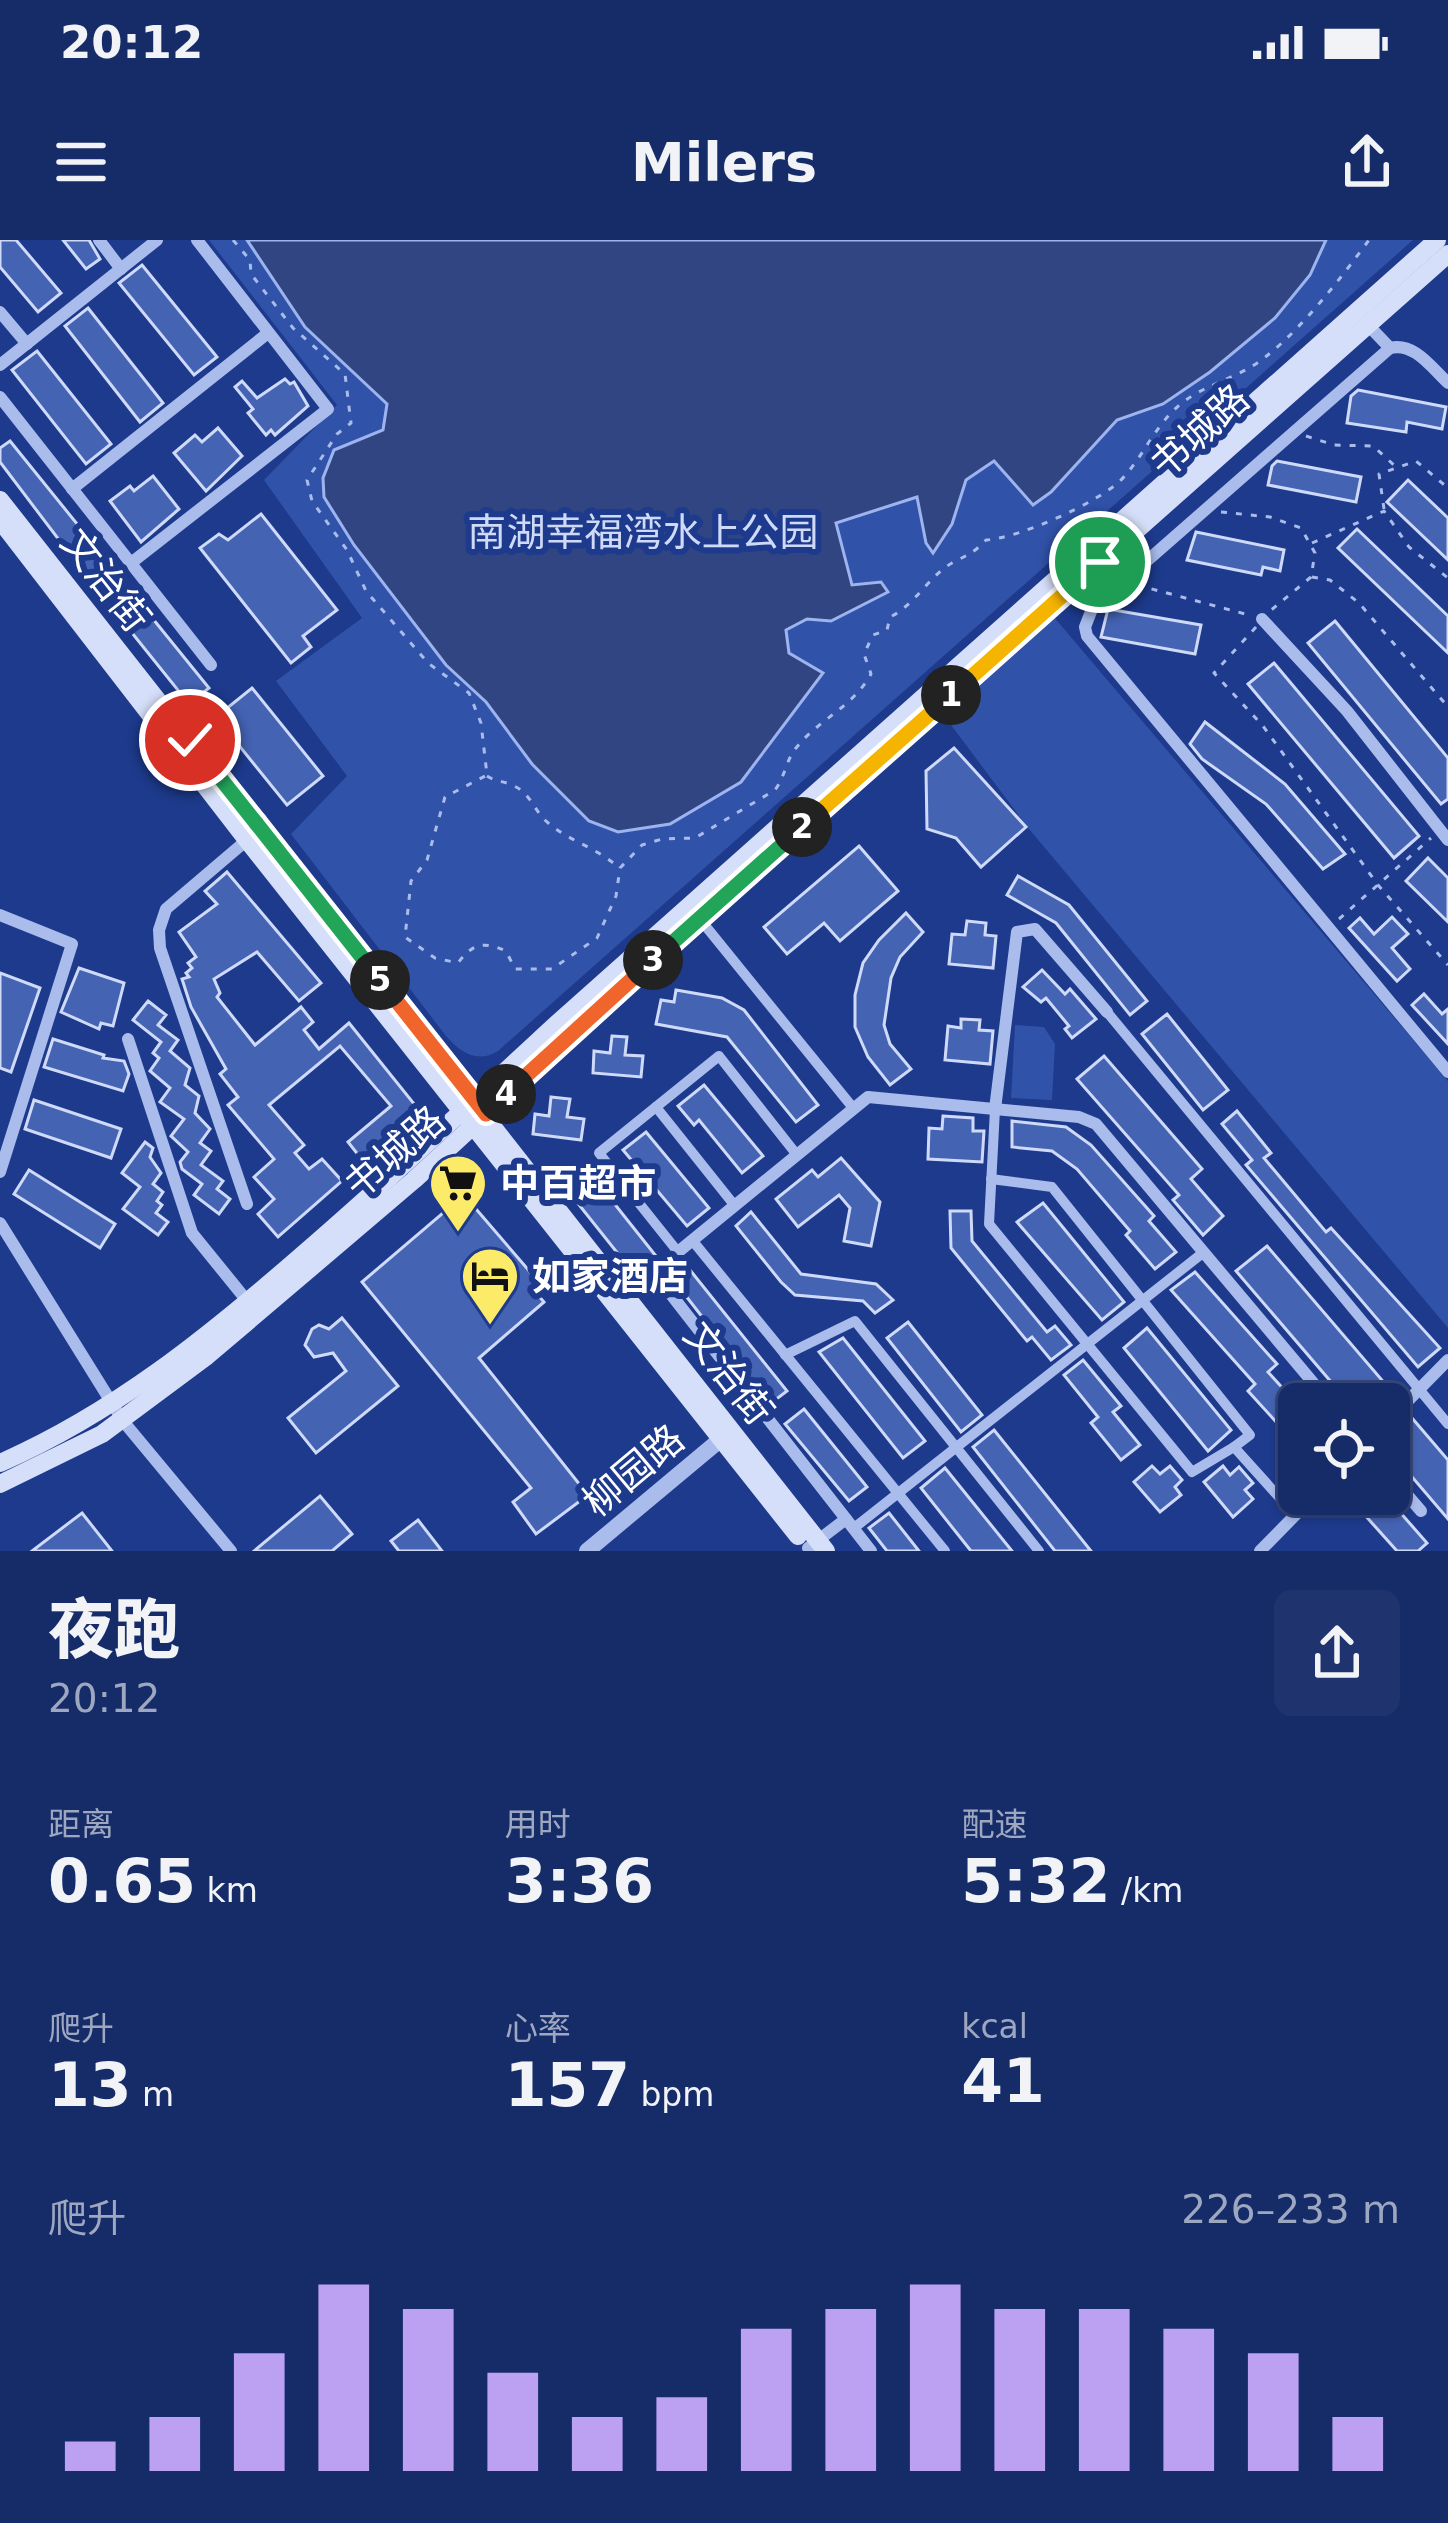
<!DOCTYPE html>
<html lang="zh">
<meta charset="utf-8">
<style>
body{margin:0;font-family:"DejaVu Sans","Noto Sans SC",sans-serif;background:#1f346f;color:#f1f3f6;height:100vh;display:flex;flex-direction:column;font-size:45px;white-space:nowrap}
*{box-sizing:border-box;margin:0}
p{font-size:39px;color:#9ea7c0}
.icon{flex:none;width:66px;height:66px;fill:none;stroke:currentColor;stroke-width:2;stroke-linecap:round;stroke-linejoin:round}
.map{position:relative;height:1311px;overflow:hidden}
.details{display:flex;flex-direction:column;background:#162c69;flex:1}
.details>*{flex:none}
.fabs{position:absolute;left:1278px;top:1143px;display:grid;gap:24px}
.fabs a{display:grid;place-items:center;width:132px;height:132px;border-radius:18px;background:#162c69;box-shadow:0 3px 9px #0004,0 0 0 3px #35487d;font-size:60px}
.pin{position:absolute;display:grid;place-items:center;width:102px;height:102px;color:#fff;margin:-51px;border:6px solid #fff;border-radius:50%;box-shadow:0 3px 12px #0007}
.km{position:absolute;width:60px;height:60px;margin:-30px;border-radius:50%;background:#222;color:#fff;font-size:33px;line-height:60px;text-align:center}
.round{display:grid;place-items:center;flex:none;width:126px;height:126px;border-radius:18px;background:#1f346f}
.summary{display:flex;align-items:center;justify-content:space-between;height:204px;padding:0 48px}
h1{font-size:66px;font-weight:800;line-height:90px}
.stats{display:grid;grid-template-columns:repeat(3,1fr);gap:18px;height:204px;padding:12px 48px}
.stats div{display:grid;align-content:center}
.stats b{font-size:60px;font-weight:800}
.stats small{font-size:33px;font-weight:400}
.stats p{font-size:33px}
.chart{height:336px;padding:24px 48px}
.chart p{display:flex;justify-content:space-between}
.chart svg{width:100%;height:216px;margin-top:12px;stroke:#bca0f2;stroke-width:6}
.status{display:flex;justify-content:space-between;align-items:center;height:84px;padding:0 60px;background:#162c69;direction:ltr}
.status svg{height:33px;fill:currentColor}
header{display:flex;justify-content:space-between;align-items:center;height:156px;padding:0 48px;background:#162c69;font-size:54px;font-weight:800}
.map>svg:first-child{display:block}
.green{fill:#3152a9}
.water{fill:#314583;stroke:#9db4ee;stroke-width:3}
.building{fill:#4563b3;stroke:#cfdaf9;stroke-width:3}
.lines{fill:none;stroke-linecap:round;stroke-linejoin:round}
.path{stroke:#a9bcec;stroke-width:3;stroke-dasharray:6 9;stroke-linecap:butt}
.pedestrian{stroke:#a9bcec;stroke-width:10}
.minor{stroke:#a9bcec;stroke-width:12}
.tertiary{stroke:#a9bcec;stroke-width:16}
.secondary{stroke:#d6dff9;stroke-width:18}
.split-1-casing{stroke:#fff;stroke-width:24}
.split-2-casing{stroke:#fff;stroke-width:24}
.split-3-casing{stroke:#fff;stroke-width:24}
.split-4-casing{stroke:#fff;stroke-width:24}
.split-5-casing{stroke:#fff;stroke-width:24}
.split-6-casing{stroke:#fff;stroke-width:24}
.split-7-casing{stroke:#fff;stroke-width:24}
.split-1{stroke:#f5b400;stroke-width:15}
.split-2{stroke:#f5b400;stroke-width:15}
.split-3{stroke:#22a559;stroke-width:15}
.split-4{stroke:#f0652b;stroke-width:15}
.split-5{stroke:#f0652b;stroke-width:15}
.split-6{stroke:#22a559;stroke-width:15}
.split-7{stroke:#22a559;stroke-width:15}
.labels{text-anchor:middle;stroke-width:12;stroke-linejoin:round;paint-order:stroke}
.street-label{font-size:39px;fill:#fff;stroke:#1d3a8c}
.park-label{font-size:39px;fill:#cfdaf9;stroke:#1d3a8c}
.poi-label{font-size:39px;font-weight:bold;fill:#fff;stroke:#1d3a8c;text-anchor:start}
</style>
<div class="status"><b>20:12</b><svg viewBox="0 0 49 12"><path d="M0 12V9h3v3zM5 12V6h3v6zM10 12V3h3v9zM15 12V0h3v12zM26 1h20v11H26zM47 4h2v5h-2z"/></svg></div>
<header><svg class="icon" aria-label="menu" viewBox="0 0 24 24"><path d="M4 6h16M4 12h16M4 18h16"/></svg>Milers<svg class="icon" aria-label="share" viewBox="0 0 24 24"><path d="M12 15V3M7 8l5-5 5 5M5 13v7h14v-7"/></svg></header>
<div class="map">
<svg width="1448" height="1311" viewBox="0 0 1448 1311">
<rect width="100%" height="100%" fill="#1d3a8c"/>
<g class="green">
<path d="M209,0H1413L498,811C477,824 460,812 446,796L291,594L347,536L276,441L362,378L264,240L337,165Z"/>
<path d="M1053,376L1448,841V1088L1029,589L942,473Z"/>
<path d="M1015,785L1044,787L1055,804L1052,860L1011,858Z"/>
</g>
<path class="water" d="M247,0H1326L1310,35L1275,78L1210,132L1163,164L1117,180L1051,252L1033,265L994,221L966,240L952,284L933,313L926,303L917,257L836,283L852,345L881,342L888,352L831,381L807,379L786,390L789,413L823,433L741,542L670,584L618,592L589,581L532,524L486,462L446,425L354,305L324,257L323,238L334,210L383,190L387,164L305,87Z"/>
<g class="building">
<path d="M0,0H16L61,53L38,72L0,27Z"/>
<path d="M63,0H89L100,19L86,29Z"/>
<path d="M142,25L217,117L194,135L119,43Z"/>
<path d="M88,68L163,163L140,182L65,86Z"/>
<path d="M37,111L111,204L86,224L12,130Z"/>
<path d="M285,139L290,144L294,142L308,166L275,195L271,190L266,195L248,173L253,169L235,147L242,141L257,158Z"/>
<path d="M1358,150L1446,167L1442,189L1407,182L1406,192L1347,183L1351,156Z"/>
<path d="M218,188L242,216L206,251L174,213L195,195L202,202Z"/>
<path d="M10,201L124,342L103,358L0,222V208Z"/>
<path d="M1277,221L1361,237L1356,262L1268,245L1272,226Z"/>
<path d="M153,236L179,269L141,302L110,261L130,246L134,251Z"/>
<path d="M1408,240L1448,278V320L1387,262Z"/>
<path d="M261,274L337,370L303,396L311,407L291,423L200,308L219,294L228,300Z"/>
<path d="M1357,289L1448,376V413L1338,308Z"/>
<path d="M1196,292L1284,310L1280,331L1263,327L1261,335L1187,320Z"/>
<path d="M136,358L209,448L189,464L116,373Z"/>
<path d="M1108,369L1201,385L1195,414L1101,397Z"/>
<path d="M1335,381L1448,518V559L1441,564L1308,403Z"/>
<path d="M1274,423L1419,596L1394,618L1248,444Z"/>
<path d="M252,448L323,536L287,565L216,477Z"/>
<path d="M1205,482L1285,544L1345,614L1323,629L1266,564L1202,519L1190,504Z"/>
<path d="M954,508L1026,587L981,627L956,598L927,589L926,531Z"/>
<path d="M859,606L898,651L840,701L824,683L787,714L764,687Z"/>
<path d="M1428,618L1448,638V682L1406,641Z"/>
<path d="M227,632L321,743L299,761L257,712L214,739L220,753L217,757L255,805L301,767L313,782L304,790L319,809L349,783L419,870L411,882L363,921L348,902L391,866L340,806L269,865L304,905L295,913L309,929L322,919L342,941L278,997L258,974L274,959L254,937L274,919L228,865L238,857L220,834L226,829L191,767L182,739L189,737L186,733L192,728L188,723L196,717L179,692L217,664L205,651Z"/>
<path d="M1018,636L1069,665L1147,761L1130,775L1056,683L1007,655Z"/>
<path d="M906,673L923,692L900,717L891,738L884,785L890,804L911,829L890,845L868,817L855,787V755L863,723L879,700Z"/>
<path d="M1392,677L1408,694L1392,708L1410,729L1397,741L1349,688L1360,678L1374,694Z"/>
<path d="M967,681L986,683L985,695L996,696L993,728L949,724L952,694L965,695Z"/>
<path d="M79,728L124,743L113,786L101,783L99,789L61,772Z"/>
<path d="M1042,730L1065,754L1070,749L1096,779L1072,798L1065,789L1069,786L1046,758L1041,762L1023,747Z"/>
<path d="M0,733L40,748L11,832L0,828Z"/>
<path d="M676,750L722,758L744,770L818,865L796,882L727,797L656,784L661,760L674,762Z"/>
<path d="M1424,754L1442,774L1448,769V804L1412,765Z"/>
<path d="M148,761L166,775L158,785L178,800L170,811L190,828L185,845L199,856L195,873L210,889L200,903L211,911L201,925L223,941L217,949L230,959L219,974L194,955L202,944L182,929L180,922L188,912L171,896L184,879L160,862L170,848L150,831L159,818L153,813L161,802L133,780Z"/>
<path d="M1167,774L1228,850L1203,870L1142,794Z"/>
<path d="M961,779L980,780L979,790L993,791L990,824L945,820L948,786L961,788Z"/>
<path d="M612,796L627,797L625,815L643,816L641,837L593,833L594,811L610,813Z"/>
<path d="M53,799L104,815L103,818L124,821L129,834L123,851L44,827Z"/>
<path d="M1104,816L1202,929L1191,939L1223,976L1203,995L1173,960L1179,955L1077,839Z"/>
<path d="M704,845L763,916L742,933L699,880L694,885L678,866Z"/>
<path d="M551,857L570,859L567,877L584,879L581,900L533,894L535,874L549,876Z"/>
<path d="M34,860L121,889L111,918L25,889Z"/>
<path d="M1237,871L1271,913L1264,918L1326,992L1331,988L1440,1108L1418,1127L1246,925L1252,920L1222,884Z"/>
<path d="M943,876L973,878V891H984L982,922L928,919L929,888L942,889Z"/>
<path d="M1012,881L1066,887L1091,905L1154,976L1149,981L1176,1012L1155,1029L1126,995L1130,991L1077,929L1052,911L1012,907Z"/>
<path d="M646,892L709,968L687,986L623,910Z"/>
<path d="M145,902L153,908L150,917L161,933L153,944L163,952L157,961L162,965L156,973L168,982L158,995L123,969L140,947L122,933Z"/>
<path d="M841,918L880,962L871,1006L844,1001L850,968L839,955L798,987L776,959L812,930L818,937Z"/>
<path d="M582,923L656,1016L635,1035L560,941Z"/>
<path d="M29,930L115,984L100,1008L14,954Z"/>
<path d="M464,955L543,1047L536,1053L544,1062L479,1118L588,1255L536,1294L513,1262L531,1248L362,1042Z"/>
<path d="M1043,963L1124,1062L1102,1080L1017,982Z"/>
<path d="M950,971H971L972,1001L1047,1092L1055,1086L1071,1105L1051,1120L1032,1097L1027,1101L951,1008Z"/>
<path d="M751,972L801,1034L876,1044L893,1060L875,1073L863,1061L795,1055L781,1042L736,986Z"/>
<path d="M1267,1006L1393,1153L1380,1164H1350L1236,1031Z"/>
<path d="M690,1030L787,1151L770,1164L675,1042Z"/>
<path d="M1195,1032L1277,1124L1268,1132L1299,1166V1207L1248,1151L1255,1144L1171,1050Z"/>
<path d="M342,1078L398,1146L316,1213L288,1178L346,1131L333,1113L314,1117L305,1105L312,1089L319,1085L329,1089Z"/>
<path d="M908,1082L982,1175L961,1192L887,1098Z"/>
<path d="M1147,1088L1231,1190L1208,1211L1124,1108Z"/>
<path d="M843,1098L925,1201L903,1218L819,1112Z"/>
<path d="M1083,1120L1121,1166L1113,1172L1140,1205L1121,1220L1091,1183L1098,1177L1064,1135Z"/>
<path d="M804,1169L867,1247L849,1261L785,1184Z"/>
<path d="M1412,1178L1448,1220V1279L1389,1210V1198Z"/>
<path d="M994,1190L1091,1311H1055L973,1207Z"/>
<path d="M1152,1226L1160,1234L1170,1226L1182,1240L1175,1247L1181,1255L1160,1272L1134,1242Z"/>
<path d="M1223,1226L1230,1235L1239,1227L1253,1243L1245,1250L1253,1259L1233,1277L1204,1242Z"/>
<path d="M945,1228L1012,1311H971L921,1248Z"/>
<path d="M1346,1254H1384L1427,1303L1418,1311H1397Z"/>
<path d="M320,1256L352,1294L332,1311H254Z"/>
<path d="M82,1273L112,1311H32Z"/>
<path d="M889,1273L919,1311H887L869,1288Z"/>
<path d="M418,1280L442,1311H399L391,1301Z"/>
</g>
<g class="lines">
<g class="path">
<path d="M233,0L250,20L251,34L293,88L345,134L351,183L337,194L307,240L312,261L347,310L366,351L428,423L469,453L481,483L487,535L445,557L427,620L411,641L405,697L435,718L458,723C473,703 483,701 506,711L515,729H552L597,698L616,656L620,628L642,605L662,599L695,598L775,550C785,537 786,520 796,508C819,479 853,467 871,434L864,414L873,395L887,390L890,377C916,364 929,336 952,323C967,315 974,313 986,300C1019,298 1095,264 1120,241C1144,217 1154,185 1183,162C1203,147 1228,140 1249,128C1290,105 1341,38 1369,0"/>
<path d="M1306,196L1334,205L1373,206L1395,226"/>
<path d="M1384,269L1379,234L1416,221L1448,248"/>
<path d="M1221,272L1270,277L1301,288L1315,313L1311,337L1270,371"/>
<path d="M1312,303L1384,271L1409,307L1448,338"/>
<path d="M1312,337L1330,340L1359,363L1448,467"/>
<path d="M1137,345L1249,375"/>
<path d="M1256,387L1214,433L1263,486L1378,645L1448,725"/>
<path d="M487,536C496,542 505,541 514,546C530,553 534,570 546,581C568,601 596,607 618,627"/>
<path d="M1339,679L1431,598"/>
</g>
<g class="pedestrian">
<path d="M699,678L854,869"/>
<path d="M1107,772L1448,1184"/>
<path d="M656,867L735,966"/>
<path d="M995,869L989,984L1192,1232L1234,1207L1295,1275"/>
<path d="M991,939L1052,947L1250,1195L1234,1207"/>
<path d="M692,1000L945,1311"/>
<path d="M678,1012L599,913L719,816L797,915"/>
<path d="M785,1115L855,1081L1039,1311"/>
<path d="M854,1288L1204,1012"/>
</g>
<g class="minor">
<path d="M99,0L121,29"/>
<path d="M0,72L27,104"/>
<path d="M1368,85L1390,108C1414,102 1431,127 1448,143"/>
<path d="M1390,108L1092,369L1085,387L1087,396L1448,832"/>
<path d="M0,125L157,0"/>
<path d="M0,157L211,425"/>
<path d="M72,249L268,93"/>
<path d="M131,323L328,169L197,0"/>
<path d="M1262,379L1347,471L1448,600"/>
<path d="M247,600L166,669L159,690L160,708L247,964"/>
<path d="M0,675L72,704L0,932"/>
<path d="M128,799L192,993L248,1062"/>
<path d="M995,869L1017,692L1035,689L1107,772"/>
<path d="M0,983L123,1181L231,1311"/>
<path d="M1389,1180L1448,1120"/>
<path d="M1389,1234L1421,1271"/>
<path d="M808,1308L846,1279"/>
<path d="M871,1311L659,1039L662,1025L868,857L1079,877L1096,884L1331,1164"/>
<path d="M1260,1311L1316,1254"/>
</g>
<path class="tertiary" d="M587,1311L721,1199"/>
<g class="secondary">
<path d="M0,260L826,1311"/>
<path d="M0,280L247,600L798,1296"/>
<path d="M0,1223C114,1173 208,1097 301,1016C387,942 469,865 552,788L1437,0"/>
<path d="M0,1244L102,1194L207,1116L414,940L699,678L1448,14"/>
</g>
</g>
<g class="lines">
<g class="split-1-casing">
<path id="split-1" d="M951,455L1100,322"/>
</g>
<g class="split-2-casing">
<path id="split-2" d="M802,587L951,455"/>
</g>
<g class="split-3-casing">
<path id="split-3" d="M653,720L802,587"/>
</g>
<g class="split-4-casing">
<path id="split-4" d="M506,854L653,720"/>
</g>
<g class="split-5-casing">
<path id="split-5" d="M380,740L486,874L506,854"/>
</g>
<g class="split-6-casing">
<path id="split-6" d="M256,583L380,740"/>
</g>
<g class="split-7-casing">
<path id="split-7" d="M190,500L256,583"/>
</g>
<use href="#split-1" class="split-1"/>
<use href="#split-2" class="split-2"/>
<use href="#split-3" class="split-3"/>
<use href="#split-4" class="split-4"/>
<use href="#split-5" class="split-5"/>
<use href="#split-6" class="split-6"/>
<use href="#split-7" class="split-7"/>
</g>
<defs>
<g id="supermarket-pin" transform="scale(3)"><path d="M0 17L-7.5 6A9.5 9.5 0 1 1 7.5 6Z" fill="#fceb68" stroke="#1d3a8c"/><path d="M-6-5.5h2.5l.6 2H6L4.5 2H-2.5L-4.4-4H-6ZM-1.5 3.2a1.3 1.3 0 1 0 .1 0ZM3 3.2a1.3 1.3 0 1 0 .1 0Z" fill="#111"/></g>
<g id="hotel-pin" transform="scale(3)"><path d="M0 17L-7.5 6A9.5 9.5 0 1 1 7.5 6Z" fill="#fceb68" stroke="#1d3a8c"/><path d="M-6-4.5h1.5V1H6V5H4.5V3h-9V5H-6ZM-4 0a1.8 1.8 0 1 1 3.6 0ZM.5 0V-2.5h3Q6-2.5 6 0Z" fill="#111"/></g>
</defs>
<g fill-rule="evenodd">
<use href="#supermarket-pin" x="458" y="943"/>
<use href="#hotel-pin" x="490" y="1036"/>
</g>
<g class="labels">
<g class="street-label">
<text transform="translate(1199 191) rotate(-42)" y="14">书城路</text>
<text transform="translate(106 340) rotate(52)" y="14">文治街</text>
<text transform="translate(394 912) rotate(-41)" y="14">书城路</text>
<text transform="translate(729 1133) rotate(52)" y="14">文治街</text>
<text transform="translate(633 1230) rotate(-40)" y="14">柳园路</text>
</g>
<g class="park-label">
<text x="643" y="306">南湖幸福湾水上公园</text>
</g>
<g class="poi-label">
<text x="500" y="957">中百超市</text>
<text x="532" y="1050">如家酒店</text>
</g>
</g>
</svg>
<div class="fabs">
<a><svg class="icon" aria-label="locate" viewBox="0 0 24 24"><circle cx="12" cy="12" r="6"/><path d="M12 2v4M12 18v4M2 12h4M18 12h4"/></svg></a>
</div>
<div class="pin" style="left:1100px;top:322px;background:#1e9e55"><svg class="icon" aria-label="arrive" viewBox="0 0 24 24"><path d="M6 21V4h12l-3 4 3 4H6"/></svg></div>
<div class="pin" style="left:190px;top:500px;background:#d93025"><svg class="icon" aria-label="check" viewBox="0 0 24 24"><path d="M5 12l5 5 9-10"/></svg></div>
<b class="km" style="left:951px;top:455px">1</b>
<b class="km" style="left:802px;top:587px">2</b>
<b class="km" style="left:653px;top:720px">3</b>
<b class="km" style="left:506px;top:854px">4</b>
<b class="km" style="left:380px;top:740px">5</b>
</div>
<section class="details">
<div class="summary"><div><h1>夜跑</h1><p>20:12</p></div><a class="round"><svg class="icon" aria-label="share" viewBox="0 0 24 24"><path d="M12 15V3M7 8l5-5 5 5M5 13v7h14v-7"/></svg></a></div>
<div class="stats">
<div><p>距离</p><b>0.65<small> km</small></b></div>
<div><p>用时</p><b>3:36</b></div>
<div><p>配速</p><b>5:32<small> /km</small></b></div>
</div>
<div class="stats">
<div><p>爬升</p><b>13<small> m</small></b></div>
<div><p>心率</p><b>157<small> bpm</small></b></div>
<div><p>kcal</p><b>41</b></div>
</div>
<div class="chart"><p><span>爬升</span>226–233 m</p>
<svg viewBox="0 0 160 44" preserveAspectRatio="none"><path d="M5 44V38M15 44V33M25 44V20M35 44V6M45 44V11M55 44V24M65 44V33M75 44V29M85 44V15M95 44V11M105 44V6M115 44V11M125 44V11M135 44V15M145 44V20M155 44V33"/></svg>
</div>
</section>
